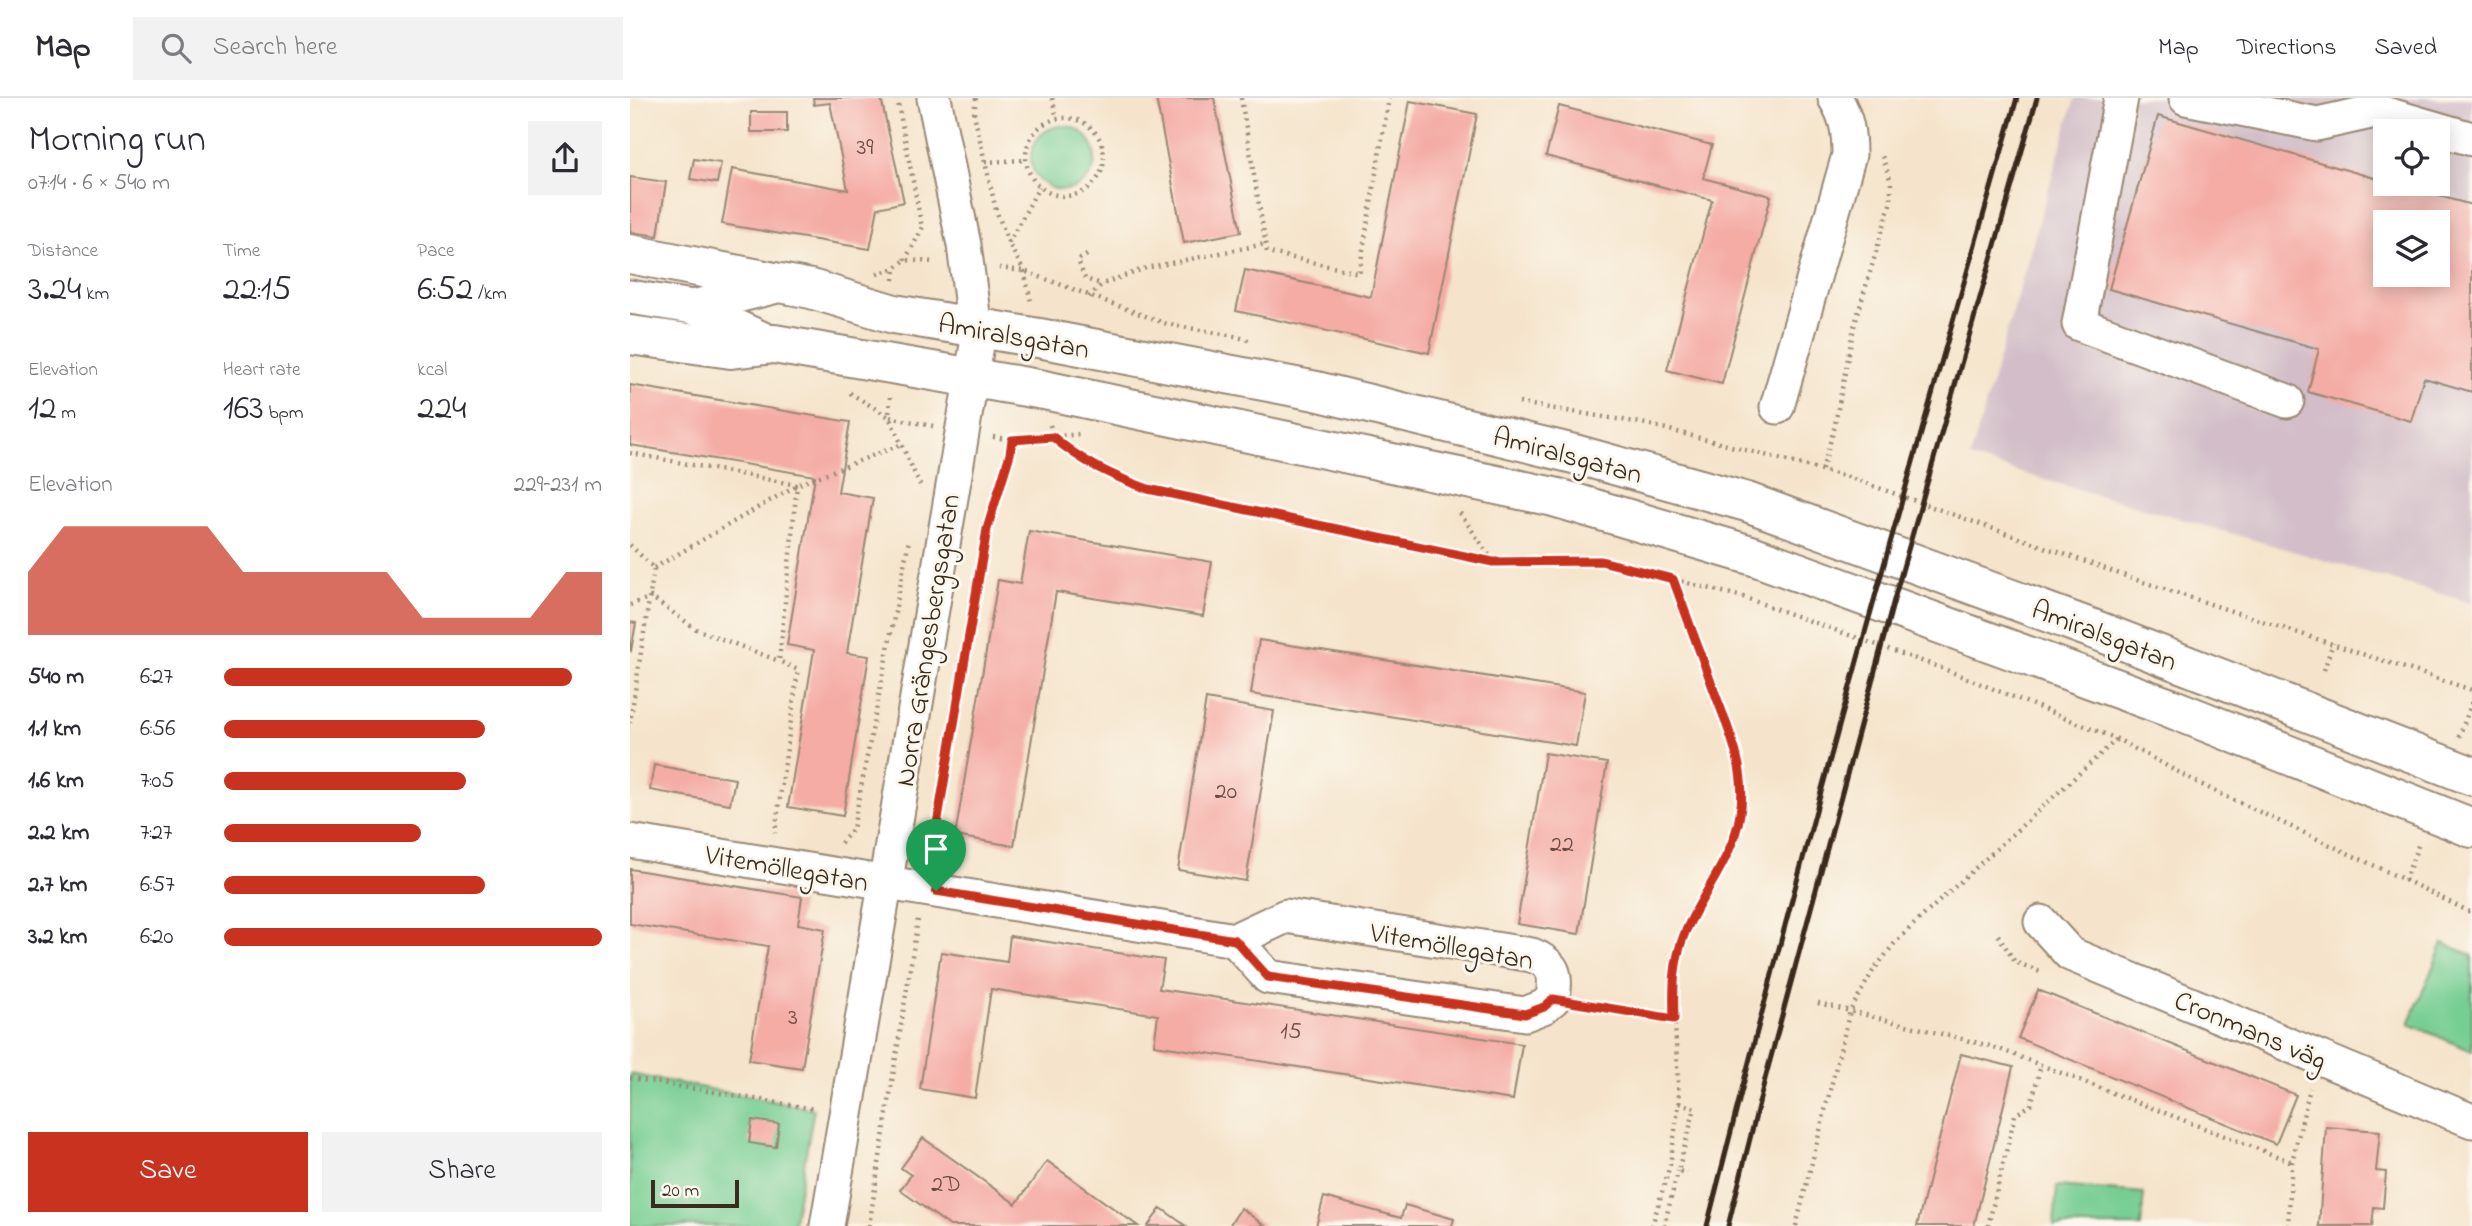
<!DOCTYPE html>
<meta charset="utf-8">
<style>
body{margin:0;font-family:"Indie Flower",sans-serif;background:#f2f2f3;color:#2b2b33;height:100vh;display:flex;flex-direction:column;font-size:26px;white-space:nowrap}
*{box-sizing:border-box;margin:0}
p{font-size:23px;color:#7c7c81}
.icon{flex:none;width:38px;height:38px;fill:none;stroke:currentColor;stroke-width:2;stroke-linecap:round;stroke-linejoin:round}
.map{position:relative;flex:1;overflow:hidden}
.drawer{display:flex;flex-direction:column;background:#fff;width:630px}
.drawer>*{flex:none}
.fabs{position:absolute;left:1743px;top:21px;display:grid;gap:14px}
.fabs a{display:grid;place-items:center;width:77px;height:77px;border-radius:0px;background:#fff;box-shadow:0 4px 18px #0003;font-size:35px}
.scale{position:absolute;left:21px;bottom:18px;width:88px;box-sizing:border-box;padding-left:7px;border:4px solid #3b2a1e;border-top:0;font-size:19px;line-height:24px;white-space:nowrap;color:#3b2a1e;-webkit-text-stroke:5px #fbf7ec;paint-order:stroke}
.pin{position:absolute;display:grid;place-items:center;width:60px;height:60px;color:#fff;margin:-72px -30px;border-radius:50% 50% 50% 0;rotate:-45deg;box-shadow:0 0 7px #0007}
.pin .icon{rotate:45deg}
.round{display:grid;place-items:center;flex:none;width:74px;height:74px;border-radius:0px;background:#f2f2f3}
.summary{display:flex;align-items:center;justify-content:space-between;height:119px;padding:0 28px}
h1{font-size:38px;font-weight:600;line-height:52px}
.figures{display:grid;grid-template-columns:repeat(3,1fr);gap:10px;height:119px;padding:7px 28px}
.figures div{display:grid;align-content:center}
.figures b{font-size:35px;font-weight:600}
.figures small{font-size:19px;font-weight:400}
.figures p{font-size:19px}
.chart{height:196px;padding:14px 28px}
.chart p{display:flex;justify-content:space-between}
.chart svg{width:100%;height:126px;margin-top:7px;fill:#c8321e;opacity:.7}
.action{display:flex;gap:14px;margin-top:auto;padding:14px 28px}
.action a{flex:1;height:80px;border-radius:0px;background:#c8321e;color:#fff;font-size:28px;font-weight:600;line-height:80px;text-align:center}
.action a+a{background:#f2f2f3;color:#2b2b33}
ul{padding:0 28px;list-style:none;font-size:23px}
li{display:grid;grid-template-columns:112px 84px 1fr;align-items:center;height:52px}
li i{height:18px;border-radius:9px;background:#c8321e}
header{display:flex;align-items:center;gap:42px;box-sizing:border-box;height:98px;padding:0 35px;background:#fff;border-bottom:2px solid #e1e1e2}
header strong{font-size:33px}
nav{display:flex;gap:38px;margin-inline-start:auto;font-size:24px}
.search{width:490px;height:63px;background:#f2f2f3;display:flex;align-items:center;gap:18px;box-sizing:border-box;padding:0 24px;border-radius:0px;color:#7c7c81;font-size:26px}
main{display:flex;flex:1;min-height:0}
.map>svg:first-child{display:block}
.industrial{fill:#d2bdc8;fill-rule:evenodd}
.green{fill:#77ce93;stroke:#597c58;stroke-width:2}
.building{fill:#f4aca5;fill-rule:evenodd}
.lines{fill:none;stroke-linecap:round;stroke-linejoin:round}
.minor-casing{stroke:#988774;stroke-width:37}
.major-casing{stroke:#988774;stroke-width:42}
.path{stroke:#988774;stroke-width:4.5;stroke-dasharray:2 5;stroke-linecap:butt}
.minor{stroke:#fff;stroke-width:33}
.major{stroke:#fff;stroke-width:38}
.rail{stroke:#3b2a1e;stroke-width:5}
.route-casing{stroke:#fff;stroke-width:14}
.route{stroke:#c8321e;stroke-width:9}
.labels{text-anchor:middle;stroke-width:6;stroke-linejoin:round;paint-order:stroke}
.number-label{font-size:24px;fill:#694a40}
.street-label{font-size:28px;fill:#3b2a1e;stroke:#fbf7ec}
</style>
<header>
<strong>Map</strong>
<div class="search"><svg class="icon" aria-label="search" viewBox="0 0 24 24"><circle cx="10" cy="10" r="6"/><path d="M15 15l6 6"/></svg>Search here</div>
<nav><a>Map</a><a>Directions</a><a>Saved</a></nav>
</header>
<main>
<section class="drawer">
<div class="summary"><div><h1>Morning run</h1><p>07:14 · 6 × 540 m</p></div><a class="round"><svg class="icon" aria-label="share" viewBox="0 0 24 24"><path d="M12 15V3M7 8l5-5 5 5M5 13v7h14v-7"/></svg></a></div>
<div class="figures">
<div><p>Distance</p><b>3.24<small> km</small></b></div>
<div><p>Time</p><b>22:15</b></div>
<div><p>Pace</p><b>6:52<small> /km</small></b></div>
</div>
<div class="figures">
<div><p>Elevation</p><b>12<small> m</small></b></div>
<div><p>Heart rate</p><b>163<small> bpm</small></b></div>
<div><p>kcal</p><b>224</b></div>
</div>
<div class="chart"><p><span>Elevation</span>229–231 m</p>
<svg viewBox="0 0 160 44" preserveAspectRatio="none"><path d="M0 44V22L10 6L20 6L30 6L40 6L50 6L60 22L70 22L80 22L90 22L100 22L110 38L120 38L130 38L140 38L150 22L160 22V44z"/></svg>
</div>
<ul>
<li><b>540 m</b>6:27<i style="width:92%"></i></li>
<li><b>1.1 km</b>6:56<i style="width:69%"></i></li>
<li><b>1.6 km</b>7:05<i style="width:64%"></i></li>
<li><b>2.2 km</b>7:27<i style="width:52%"></i></li>
<li><b>2.7 km</b>6:57<i style="width:69%"></i></li>
<li><b>3.2 km</b>6:20<i style="width:100%"></i></li>
</ul>
<div class="action"><a>Save</a><a>Share</a></div>
</section>
<div class="map">
<svg width="1842" height="1128" viewBox="0 0 1842 1128">
<rect width="100%" height="100%" fill="#fbf7ec"/>
<filter id="ink" filterUnits="userSpaceOnUse"><feTurbulence type="fractalNoise" baseFrequency=".0143" numOctaves="2"/><feDisplacementMap in="SourceGraphic" scale="14" xChannelSelector="R" yChannelSelector="G"/><feConvolveMatrix kernelMatrix="1 2 1 2 8 2 1 2 1" color-interpolation-filters="sRGB"/></filter>
<filter id="wash" filterUnits="userSpaceOnUse"><feTurbulence type="fractalNoise" baseFrequency=".00686" numOctaves="4" result="noise"/><feDisplacementMap in="SourceGraphic" scale="28" xChannelSelector="R" yChannelSelector="G"/><feGaussianBlur stdDeviation="1.57" result="paint"/><feColorMatrix in="noise" values="0 0 0 0 0 0 0 0 0 0 0 0 0 0 0 0 0 1.4 0 .05"/><feComposite in="paint" operator="in"/></filter>
<g filter="url(#wash)">
<rect width="100%" height="100%" fill="#f5e4cb"/>
<path class="industrial" d="M1445,0H1842V505L1340,360ZM1755,33H1808V86H1755ZM1755,124H1808V177H1755Z"/>
<g class="green">
<circle cx="433" cy="60" r="32"/>
<path d="M1813,845L1842,857V953L1779,926Z"/>
<path d="M0,976L184,1011L163,1128H0Z"/>
<path d="M1427,1088L1514,1095L1511,1128H1424Z"/>
</g>
<g id="blocks">
<g class="building">
<path d="M183,0H251L274,104L248,110L240,151L92,126L102,71L218,92L200,5L184,7Z"/>
<path d="M526,0H584L611,134L554,145Z"/>
<path d="M780,3L847,16L799,255L606,213L615,172L741,199Z"/>
<path d="M929,8L1082,47L1073,80L1141,98L1092,286L1037,272L1082,102L916,58Z"/>
<rect x="121" y="14" width="36" height="20"/>
<path d="M1528,18L1755,83V86H1766L1842,107V294L1794,280L1781,323L1678,294L1689,251L1479,191ZM1755,124H1808V177H1755Z"/>
<path d="M64,61L91,65L87,85L60,81Z"/>
<path d="M0,79L36,84L28,138L0,134Z"/>
<path d="M0,287L220,324L208,394L243,400L217,555L239,558L213,718L158,709L184,552L157,547L185,378L0,347Z"/>
<path d="M399,433L582,464L573,518L426,494L384,748L325,738L368,482L390,486Z"/>
<path d="M0,524L6,525L1,553L0,552Z"/>
<path d="M629,542L955,594L946,648L621,596Z"/>
<path d="M576,601L644,613L616,783L548,772Z"/>
<path d="M915,655L977,665L949,836L887,826Z"/>
<path d="M24,667L105,681L100,706L20,692Z"/>
<path d="M0,771L172,799L168,826L195,831L172,970L119,962L138,848L0,826Z"/>
<path d="M380,838L534,862L529,891L892,946L883,1002L524,947L528,917L361,891L345,1000L290,991L311,854L377,864Z"/>
<path d="M1408,892L1666,997L1646,1046L1388,940Z"/>
<path d="M1331,956L1383,969L1344,1128H1287Z"/>
<path d="M122,1022L149,1026L146,1049L119,1045Z"/>
<path d="M1696,1029L1750,1033L1746,1073L1756,1074L1753,1110L1744,1109L1742,1128H1689Z"/>
<path d="M293,1040L386,1106L417,1063L508,1128H320L270,1092L281,1077L271,1070Z"/>
<path d="M694,1099L771,1120L775,1107L824,1121L822,1128H686Z"/>
<path d="M531,1110L556,1128H518Z"/>
<path d="M611,1110L635,1128H599Z"/>
</g>
</g>
</g>
<g filter="url(#ink)">
<use href="#blocks" fill-opacity="0" stroke="#988774" stroke-width="2"/>
<g class="lines">
<g class="minor-casing">
<g id="minor">
<path d="M1491,0L1449,226L1657,303"/>
<path d="M1556,0L1687,26L1746,13L1842,41"/>
<path d="M0,199L63,209L144,246"/>
<path d="M63,209L155,186"/>
<path d="M1147,309L1219,57C1219,35 1217,19 1205,0"/>
<path d="M0,743L605,842L638,879L895,916L913,909L923,901C926,877 926,867 902,857L656,818L605,842"/>
<path d="M1411,824L1440,856L1842,1023"/>
<path d="M197,1128L347,247L334,147L304,0"/>
</g>
</g>
<g class="major-casing">
<g id="major">
<path d="M0,156L181,191L264,216L409,240L686,293L948,357L1117,404L1463,531L1842,678"/>
<path d="M0,237L101,251L144,246L414,292L924,399L1124,458L1543,611L1842,730"/>
</g>
</g>
<g class="path">
<path d="M267,0L292,130"/>
<path d="M346,0L344,16L366,112L379,146L394,173L401,204"/>
<path d="M422,0L427,20"/>
<path d="M611,0L637,154L729,175L759,0"/>
<circle cx="435" cy="59" r="39"/>
<path d="M355,64L395,62"/>
<path d="M379,145L409,89"/>
<path d="M457,157L448,162L455,181L472,186"/>
<path d="M275,162L293,129"/>
<path d="M369,170L394,173L537,226L604,238L622,243"/>
<path d="M247,176L265,170"/>
<path d="M264,182L265,170L275,162L304,164"/>
<path d="M459,199L472,186L516,170L635,146"/>
<path d="M220,295L259,319L290,387"/>
<path d="M260,299L259,319L303,328"/>
<path d="M889,305L1017,326L1218,379L1504,481L1842,592"/>
<path d="M420,327L423,339C452,364 482,378 518,391L863,464L971,463L1113,499L1314,571L1487,641L1574,688L1775,782L1789,745"/>
<path d="M363,339L382,342L452,336"/>
<path d="M0,355L167,387L149,563L168,572L145,735"/>
<path d="M1192,372L1204,331L1224,229L1261,103V84L1252,58"/>
<path d="M830,415L863,463"/>
<path d="M0,447L24,470L0,625"/>
<path d="M24,470L167,387L270,347"/>
<path d="M0,507L21,499L66,531L149,563"/>
<path d="M1694,572L1703,545"/>
<path d="M1829,639L1842,604"/>
<path d="M211,745L223,731L279,442"/>
<path d="M311,762V757L305,738L357,431L380,356L382,343"/>
<path d="M1775,782L1842,815"/>
<path d="M1368,837L1385,864L1413,875"/>
<path d="M1188,905L1364,949L1662,1064"/>
<path d="M951,906L1044,921"/>
<path d="M0,980L185,1011"/>
<path d="M1049,1005L1065,1010L1048,1073L1057,1075"/>
<path d="M239,1128L288,821"/>
<path d="M1022,1128L1040,1067L1049,1005L1043,886C1049,831 1082,795 1102,745C1111,724 1114,700 1111,678C1109,653 1097,630 1089,607C1074,565 1059,524 1044,482"/>
<path d="M1034,1128L1048,1073"/>
<path d="M1166,1128L1220,913L1243,873L1264,846L1283,827L1487,641"/>
<path d="M1358,1128L1385,1017L1401,1007L1411,966"/>
<path d="M1658,1128L1662,1064L1680,990"/>
</g>
<use href="#minor" class="minor"/>
<use href="#major" class="major"/>
<g class="rail">
<path d="M1077,1128C1172,750 1279,375 1387,0"/>
<path d="M1098,1128L1135,981L1268,487L1407,0"/>
</g>
</g>
</g>
<g class="lines" filter="url(#ink)">
<g class="route-casing">
<path id="route" d="M423,339C452,364 482,378 518,391L863,464L971,463L1043,481C1056,517 1069,552 1082,587C1097,629 1118,670 1110,716C1103,761 1071,796 1054,837C1043,865 1043,891 1044,921L923,901L914,909L895,916L638,879L605,842L306,793L312,757L305,738L357,431L380,356L382,342Z"/>
</g>
<use href="#route" class="route"/>
</g>
<g class="labels">
<g class="number-label">
<text x="235" y="56">39</text>
<text x="596" y="700">20</text>
<text x="932" y="753">22</text>
<text x="163" y="926">3</text>
<text x="661" y="940">15</text>
<text x="316" y="1093">2D</text>
</g>
<g class="street-label">
<text transform="translate(384 237) rotate(10)" y="10">Amiralsgatan</text>
<text transform="translate(938 356) rotate(15)" y="10">Amiralsgatan</text>
<text transform="translate(1475 536) rotate(21)" y="10">Amiralsgatan</text>
<text transform="translate(296 542) rotate(-81)" y="10">Norra Grängesbergsgatan</text>
<text transform="translate(157 769) rotate(10)" y="10">Vitemöllegatan</text>
<text transform="translate(822 847) rotate(10)" y="10">Vitemöllegatan</text>
<text transform="translate(1621 931) rotate(23)" y="10">Cronmans väg</text>
</g>
</g>
</svg>
<div class="fabs">
<a><svg class="icon" aria-label="locate" viewBox="0 0 24 24"><circle cx="12" cy="12" r="6"/><path d="M12 2v4M12 18v4M2 12h4M18 12h4"/></svg></a>
<a><svg class="icon" aria-label="layers" viewBox="0 0 24 24"><path d="M12 4l9 5-9 5-9-5zM3 14l9 5 9-5"/></svg></a>
</div>
<div class="scale">20 m</div>
<div class="pin" style="left:306px;top:793px;background:#1e9e55"><svg class="icon" aria-label="arrive" viewBox="0 0 24 24"><path d="M6 21V4h12l-3 4 3 4H6"/></svg></div>
</div>
</main>
